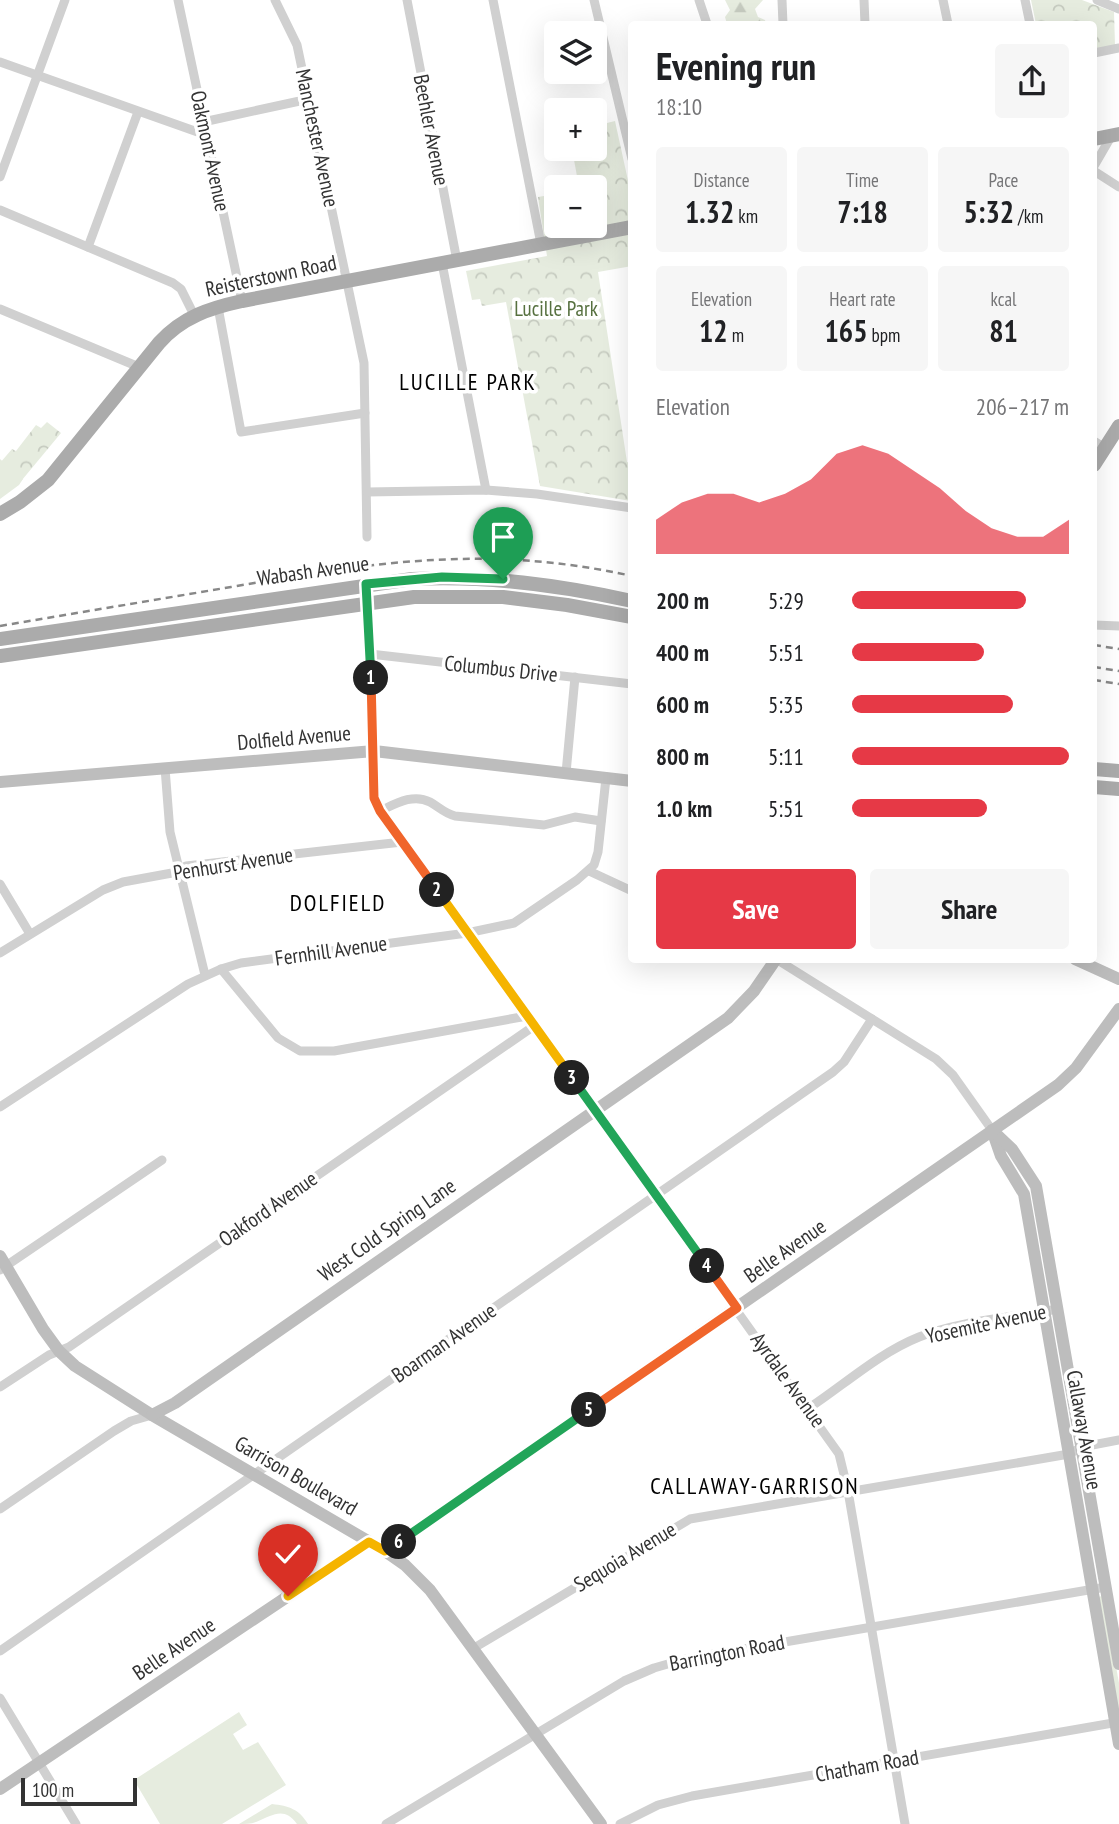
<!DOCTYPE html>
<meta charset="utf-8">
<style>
body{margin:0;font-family:"PT Sans Narrow",sans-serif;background:#f6f6f6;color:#202124;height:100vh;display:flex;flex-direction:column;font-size:26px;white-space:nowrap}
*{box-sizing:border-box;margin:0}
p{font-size:23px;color:#757577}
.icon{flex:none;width:38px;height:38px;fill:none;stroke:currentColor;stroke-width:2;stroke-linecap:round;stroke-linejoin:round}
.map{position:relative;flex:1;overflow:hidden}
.panel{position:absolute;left:628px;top:21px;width:469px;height:942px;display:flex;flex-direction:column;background:#fff;border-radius:7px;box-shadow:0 7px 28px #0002}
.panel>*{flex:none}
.buttons{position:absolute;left:544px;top:21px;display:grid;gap:14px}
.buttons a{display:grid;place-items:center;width:63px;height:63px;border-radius:7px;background:#fff;box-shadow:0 7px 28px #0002;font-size:35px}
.scale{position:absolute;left:21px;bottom:18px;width:116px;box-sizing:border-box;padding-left:7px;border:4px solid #333;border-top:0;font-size:19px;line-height:24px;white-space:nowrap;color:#333;-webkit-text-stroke:5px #fff;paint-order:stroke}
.pin{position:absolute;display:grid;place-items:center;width:60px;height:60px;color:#fff;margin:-72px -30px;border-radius:50% 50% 50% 0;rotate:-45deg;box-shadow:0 0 7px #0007}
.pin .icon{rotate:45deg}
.km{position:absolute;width:35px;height:35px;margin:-18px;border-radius:50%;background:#222;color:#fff;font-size:19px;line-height:35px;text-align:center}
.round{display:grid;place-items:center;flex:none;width:74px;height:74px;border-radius:7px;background:#f6f6f6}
.overview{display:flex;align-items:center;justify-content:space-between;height:119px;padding:0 28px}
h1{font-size:38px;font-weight:800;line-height:52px}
.metrics{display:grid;grid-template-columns:repeat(3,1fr);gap:10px;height:119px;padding:7px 28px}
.metrics div{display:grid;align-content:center;border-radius:7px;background:#f6f6f6;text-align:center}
.metrics b{font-size:30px;font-weight:800}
.metrics small{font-size:19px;font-weight:400}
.metrics p{font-size:19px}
.chart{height:196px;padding:14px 28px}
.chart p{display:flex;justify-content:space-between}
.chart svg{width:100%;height:126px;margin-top:7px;fill:#e63946;opacity:.7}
.cta{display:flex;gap:14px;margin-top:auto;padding:14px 28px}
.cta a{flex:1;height:80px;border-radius:7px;background:#e63946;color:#fff;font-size:28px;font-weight:800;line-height:80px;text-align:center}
.cta a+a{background:#f6f6f6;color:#202124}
ul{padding:0 28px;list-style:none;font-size:23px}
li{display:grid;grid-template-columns:112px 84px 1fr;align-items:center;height:52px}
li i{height:18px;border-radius:9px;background:#e63946}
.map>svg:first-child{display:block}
.green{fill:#e6ecdf}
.forest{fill:url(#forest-firs)}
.park{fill:url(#park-crowns)}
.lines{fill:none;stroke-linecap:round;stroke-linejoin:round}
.street{stroke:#d0d0d0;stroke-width:9}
.secondary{stroke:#bdbdbd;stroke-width:12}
.primary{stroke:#ababab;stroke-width:14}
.rail{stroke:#888;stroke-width:2.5;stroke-dasharray:7 5;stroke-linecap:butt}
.split-1-casing{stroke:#fff;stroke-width:14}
.split-2-casing{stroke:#fff;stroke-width:14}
.split-3-casing{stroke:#fff;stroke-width:14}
.split-4-casing{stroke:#fff;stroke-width:14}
.split-5-casing{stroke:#fff;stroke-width:14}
.split-6-casing{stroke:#fff;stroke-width:14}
.split-7-casing{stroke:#fff;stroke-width:14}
.split-1{stroke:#22a559;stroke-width:9}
.split-2{stroke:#f0652b;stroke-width:9}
.split-3{stroke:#f5b400;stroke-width:9}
.split-4{stroke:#22a559;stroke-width:9}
.split-5{stroke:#f0652b;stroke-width:9}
.split-6{stroke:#22a559;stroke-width:9}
.split-7{stroke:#f5b400;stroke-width:9}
.labels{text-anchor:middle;stroke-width:7;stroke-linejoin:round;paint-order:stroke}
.street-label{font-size:21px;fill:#333;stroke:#fff}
.park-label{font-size:21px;fill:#56703f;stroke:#fff}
.neighbourhood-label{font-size:23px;letter-spacing:2px;fill:#000;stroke:#fff}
</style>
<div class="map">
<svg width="1119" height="1824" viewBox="0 0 1119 1824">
<defs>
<pattern id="forest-firs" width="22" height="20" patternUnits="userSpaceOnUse" patternTransform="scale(1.75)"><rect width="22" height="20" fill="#e6ecdf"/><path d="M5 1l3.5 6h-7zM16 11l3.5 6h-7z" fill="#c6cbc0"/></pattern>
<pattern id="park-crowns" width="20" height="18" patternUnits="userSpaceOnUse" patternTransform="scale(1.75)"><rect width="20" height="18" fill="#e6ecdf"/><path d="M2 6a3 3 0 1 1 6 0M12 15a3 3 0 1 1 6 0" fill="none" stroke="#c6cbc0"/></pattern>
</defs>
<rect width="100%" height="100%" fill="#fff"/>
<g class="green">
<path d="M0,459L23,479L19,485L0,499Z"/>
<path d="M1103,1596L1119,1683V1712L1097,1597Z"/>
<path d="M239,1712L247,1725L233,1734L243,1750L258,1742L286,1785L222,1824H160L134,1780Z"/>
<path d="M272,1804C289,1806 299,1809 308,1824H297C284,1806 273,1815 256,1822C251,1824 245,1824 239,1824Z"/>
</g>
<path class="forest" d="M725,0H763L755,9L758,17L765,20L766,24H727L725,17L730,10Z"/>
<g class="park">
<path d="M1031,0H1082L1114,12L1115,45L1094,49V24H1036Z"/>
<path d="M615,121L632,199V266L598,272L627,462L632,464L631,501L540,486L506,302L482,306L480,299L472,300L466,271L547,256L538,197L556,194V226H595V187H579L572,149H595V126Z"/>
<path d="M47,422L61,433L22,480L0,463L12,449L16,451L36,425L41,428Z"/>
</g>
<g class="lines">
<g class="street">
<path d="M178,0L242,301"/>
<path d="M275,0L297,45L364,363L367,537"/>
<path d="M407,0L457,261"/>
<path d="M493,0L541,244"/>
<path d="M594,0L632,159"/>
<path d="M699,0L707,24"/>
<path d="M782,0L783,24"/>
<path d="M864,0L865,24"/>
<path d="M943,0L948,24"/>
<path d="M1025,0L1030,24"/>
<path d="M1097,0L1119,9"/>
<path d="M1094,53L1119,48"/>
<path d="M0,62L206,135"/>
<path d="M203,122L309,99"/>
<path d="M1094,166L1112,135"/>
<path d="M1094,171L1119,187"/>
<path d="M0,177L65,0"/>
<path d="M0,210L173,283L181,289L194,315"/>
<path d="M88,247L138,112"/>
<path d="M442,263L486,490"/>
<path d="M218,307L241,432L365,413"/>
<path d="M0,309L139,367"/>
<path d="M1094,441L1105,448"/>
<path d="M367,492L486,490L537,494L632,508"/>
<path d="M366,584L375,798L380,811L839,1454L848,1491L905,1824"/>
<path d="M1094,625L1119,626"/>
<path d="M370,654L632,684"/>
<path d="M165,768L170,832L205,975"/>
<path d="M566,773L575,677"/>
<path d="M380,811C395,804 413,793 430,802C439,807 444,813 455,816L544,825L575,817L601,821"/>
<path d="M589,871L632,891"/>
<path d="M0,884L30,934"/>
<path d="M0,953L103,890L123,882L172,873L186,866L402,842"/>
<path d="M776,959L936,1059L953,1075L992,1130"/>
<path d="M221,969L278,1038L300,1051H334L527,1016"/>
<path d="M0,1107L188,984L221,969L241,963L467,933L514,923L577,880L594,865L598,852L606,778"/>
<path d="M0,1270L162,1160"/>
<path d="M0,1387L49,1355L69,1347L534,1026"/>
<path d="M809,1408C844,1385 879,1353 919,1337C962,1320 1012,1318 1057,1309"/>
<path d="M0,1509L114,1431L131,1421L152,1415"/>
<path d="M474,1648L690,1519L1069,1454L1082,1447L1119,1440"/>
<path d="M0,1651L833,1072L844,1062L872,1019"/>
<path d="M0,1698L76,1824"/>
<path d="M386,1824L624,1681L654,1668L685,1659L1106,1587"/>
<path d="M620,1824L658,1805L692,1796L1119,1722"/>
</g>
<g class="secondary">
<path d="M0,782L374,751L632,781"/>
<path d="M1075,959L1119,979"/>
<path d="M992,1130L1001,1156L1024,1194L1119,1744"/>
<path d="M993,1131L1012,1149L1036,1186L1119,1664"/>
<path d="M0,1256L43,1329L59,1351L75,1366L152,1415L385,1551L405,1565L430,1590L601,1824"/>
<path d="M152,1415L175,1403L728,1018L754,991L776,959"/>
<path d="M385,1551L1058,1085L1076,1068L1119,1009"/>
<path d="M0,1789L369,1542"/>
</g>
<g class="primary">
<path d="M1094,139L1119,134"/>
<path d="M1094,465L1119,426"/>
<path d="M0,514L20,502L48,480L159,343C182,317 210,308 242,301L632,227"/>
<path d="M0,639L412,579C487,575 559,585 632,601"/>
<path d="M0,656L414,597H503L567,605L632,617"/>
<path d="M1094,769L1119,771"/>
<path d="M1094,787L1119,789"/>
</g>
<g class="rail">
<path d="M0,626C77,613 154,600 231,587C373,562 488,544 632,576"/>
<path d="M1094,645L1119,649"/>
<path d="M1094,667L1119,671"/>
<path d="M1094,680L1119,684"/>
</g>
</g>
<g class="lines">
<g class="split-1-casing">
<path id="split-1" d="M371,678L366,584L442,577L503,579"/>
</g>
<g class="split-2-casing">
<path id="split-2" d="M371,678L374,798L380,811L437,890"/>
</g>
<g class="split-3-casing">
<path id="split-3" d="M437,890L572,1078"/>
</g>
<g class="split-4-casing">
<path id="split-4" d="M572,1078L707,1266"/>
</g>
<g class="split-5-casing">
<path id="split-5" d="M589,1410L737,1308L707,1266"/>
</g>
<g class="split-6-casing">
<path id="split-6" d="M399,1542L589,1410"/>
</g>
<g class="split-7-casing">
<path id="split-7" d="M288,1596L369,1542L385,1551L399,1542"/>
</g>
<use href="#split-1" class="split-1"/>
<use href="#split-2" class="split-2"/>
<use href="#split-3" class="split-3"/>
<use href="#split-4" class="split-4"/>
<use href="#split-5" class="split-5"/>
<use href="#split-6" class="split-6"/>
<use href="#split-7" class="split-7"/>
</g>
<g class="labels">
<g class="street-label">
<text transform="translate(431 130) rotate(79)" y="7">Beehler Avenue</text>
<text transform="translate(317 138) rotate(78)" y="7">Manchester Avenue</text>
<text transform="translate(210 151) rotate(78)" y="7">Oakmont Avenue</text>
<text transform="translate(271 276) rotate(-12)" y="7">Reisterstown Road</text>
<text transform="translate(313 571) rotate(-8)" y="7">Wabash Avenue</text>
<text transform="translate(501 669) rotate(6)" y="7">Columbus Drive</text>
<text transform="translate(294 738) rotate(-5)" y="7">Dolfield Avenue</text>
<text transform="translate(233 864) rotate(-9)" y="7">Penhurst Avenue</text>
<text transform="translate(331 951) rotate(-8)" y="7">Fernhill Avenue</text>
<text transform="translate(268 1209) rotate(-35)" y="7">Oakford Avenue</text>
<text transform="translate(387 1230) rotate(-35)" y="7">West Cold Spring Lane</text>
<text transform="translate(785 1251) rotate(-35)" y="7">Belle Avenue</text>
<text transform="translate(986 1324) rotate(-12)" y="7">Yosemite Avenue</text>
<text transform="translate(444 1343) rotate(-35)" y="7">Boarman Avenue</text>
<text transform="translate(788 1380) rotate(54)" y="7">Ayrdale Avenue</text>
<text transform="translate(1084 1430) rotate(80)" y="7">Callaway Avenue</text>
<text transform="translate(296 1476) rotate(30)" y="7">Garrison Boulevard</text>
<text transform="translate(625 1557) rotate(-31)" y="7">Sequoia Avenue</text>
<text transform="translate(174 1649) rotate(-34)" y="7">Belle Avenue</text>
<text transform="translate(727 1653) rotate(-11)" y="7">Barrington Road</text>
<text transform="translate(867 1766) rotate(-10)" y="7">Chatham Road</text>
</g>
<g class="park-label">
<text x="556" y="316">Lucille Park</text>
</g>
<g class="neighbourhood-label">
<text x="468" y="390">LUCILLE PARK</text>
<text x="338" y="911">DOLFIELD</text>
<text x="755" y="1494">CALLAWAY-GARRISON</text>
</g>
</g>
</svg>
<div class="buttons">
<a><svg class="icon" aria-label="layers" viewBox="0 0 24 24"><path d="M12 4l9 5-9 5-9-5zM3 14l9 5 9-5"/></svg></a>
<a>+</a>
<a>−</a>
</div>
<div class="scale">100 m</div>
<div class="pin" style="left:503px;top:579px;background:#1e9e55"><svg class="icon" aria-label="arrive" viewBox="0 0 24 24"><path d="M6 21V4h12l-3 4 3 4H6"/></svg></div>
<div class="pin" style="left:288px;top:1596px;background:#d93025"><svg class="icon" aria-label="check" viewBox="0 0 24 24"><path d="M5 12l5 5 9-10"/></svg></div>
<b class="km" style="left:371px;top:678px">1</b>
<b class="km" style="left:437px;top:890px">2</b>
<b class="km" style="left:572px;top:1078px">3</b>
<b class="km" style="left:707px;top:1266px">4</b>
<b class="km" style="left:589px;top:1410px">5</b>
<b class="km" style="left:399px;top:1542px">6</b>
<section class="panel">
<div class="overview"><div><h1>Evening run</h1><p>18:10</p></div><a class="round"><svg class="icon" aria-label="share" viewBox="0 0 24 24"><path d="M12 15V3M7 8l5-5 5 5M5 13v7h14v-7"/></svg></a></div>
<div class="metrics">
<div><p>Distance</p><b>1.32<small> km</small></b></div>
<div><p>Time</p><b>7:18</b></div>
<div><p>Pace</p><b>5:32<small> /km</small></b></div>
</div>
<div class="metrics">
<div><p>Elevation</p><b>12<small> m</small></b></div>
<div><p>Heart rate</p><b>165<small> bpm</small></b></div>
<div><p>kcal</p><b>81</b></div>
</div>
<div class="chart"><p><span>Elevation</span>206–217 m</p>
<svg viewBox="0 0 160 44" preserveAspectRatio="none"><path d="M0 44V32L10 26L20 23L30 23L40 26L50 23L60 18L70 9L80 6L90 9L100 15L110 21L120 29L130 35L140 38L150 38L160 32V44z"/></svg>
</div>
<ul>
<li><b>200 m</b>5:29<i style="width:80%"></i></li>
<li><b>400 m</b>5:51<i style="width:61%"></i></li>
<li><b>600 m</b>5:35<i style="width:74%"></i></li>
<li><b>800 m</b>5:11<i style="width:100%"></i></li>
<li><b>1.0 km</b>5:51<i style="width:62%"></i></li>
</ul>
<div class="cta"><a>Save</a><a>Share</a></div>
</section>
</div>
